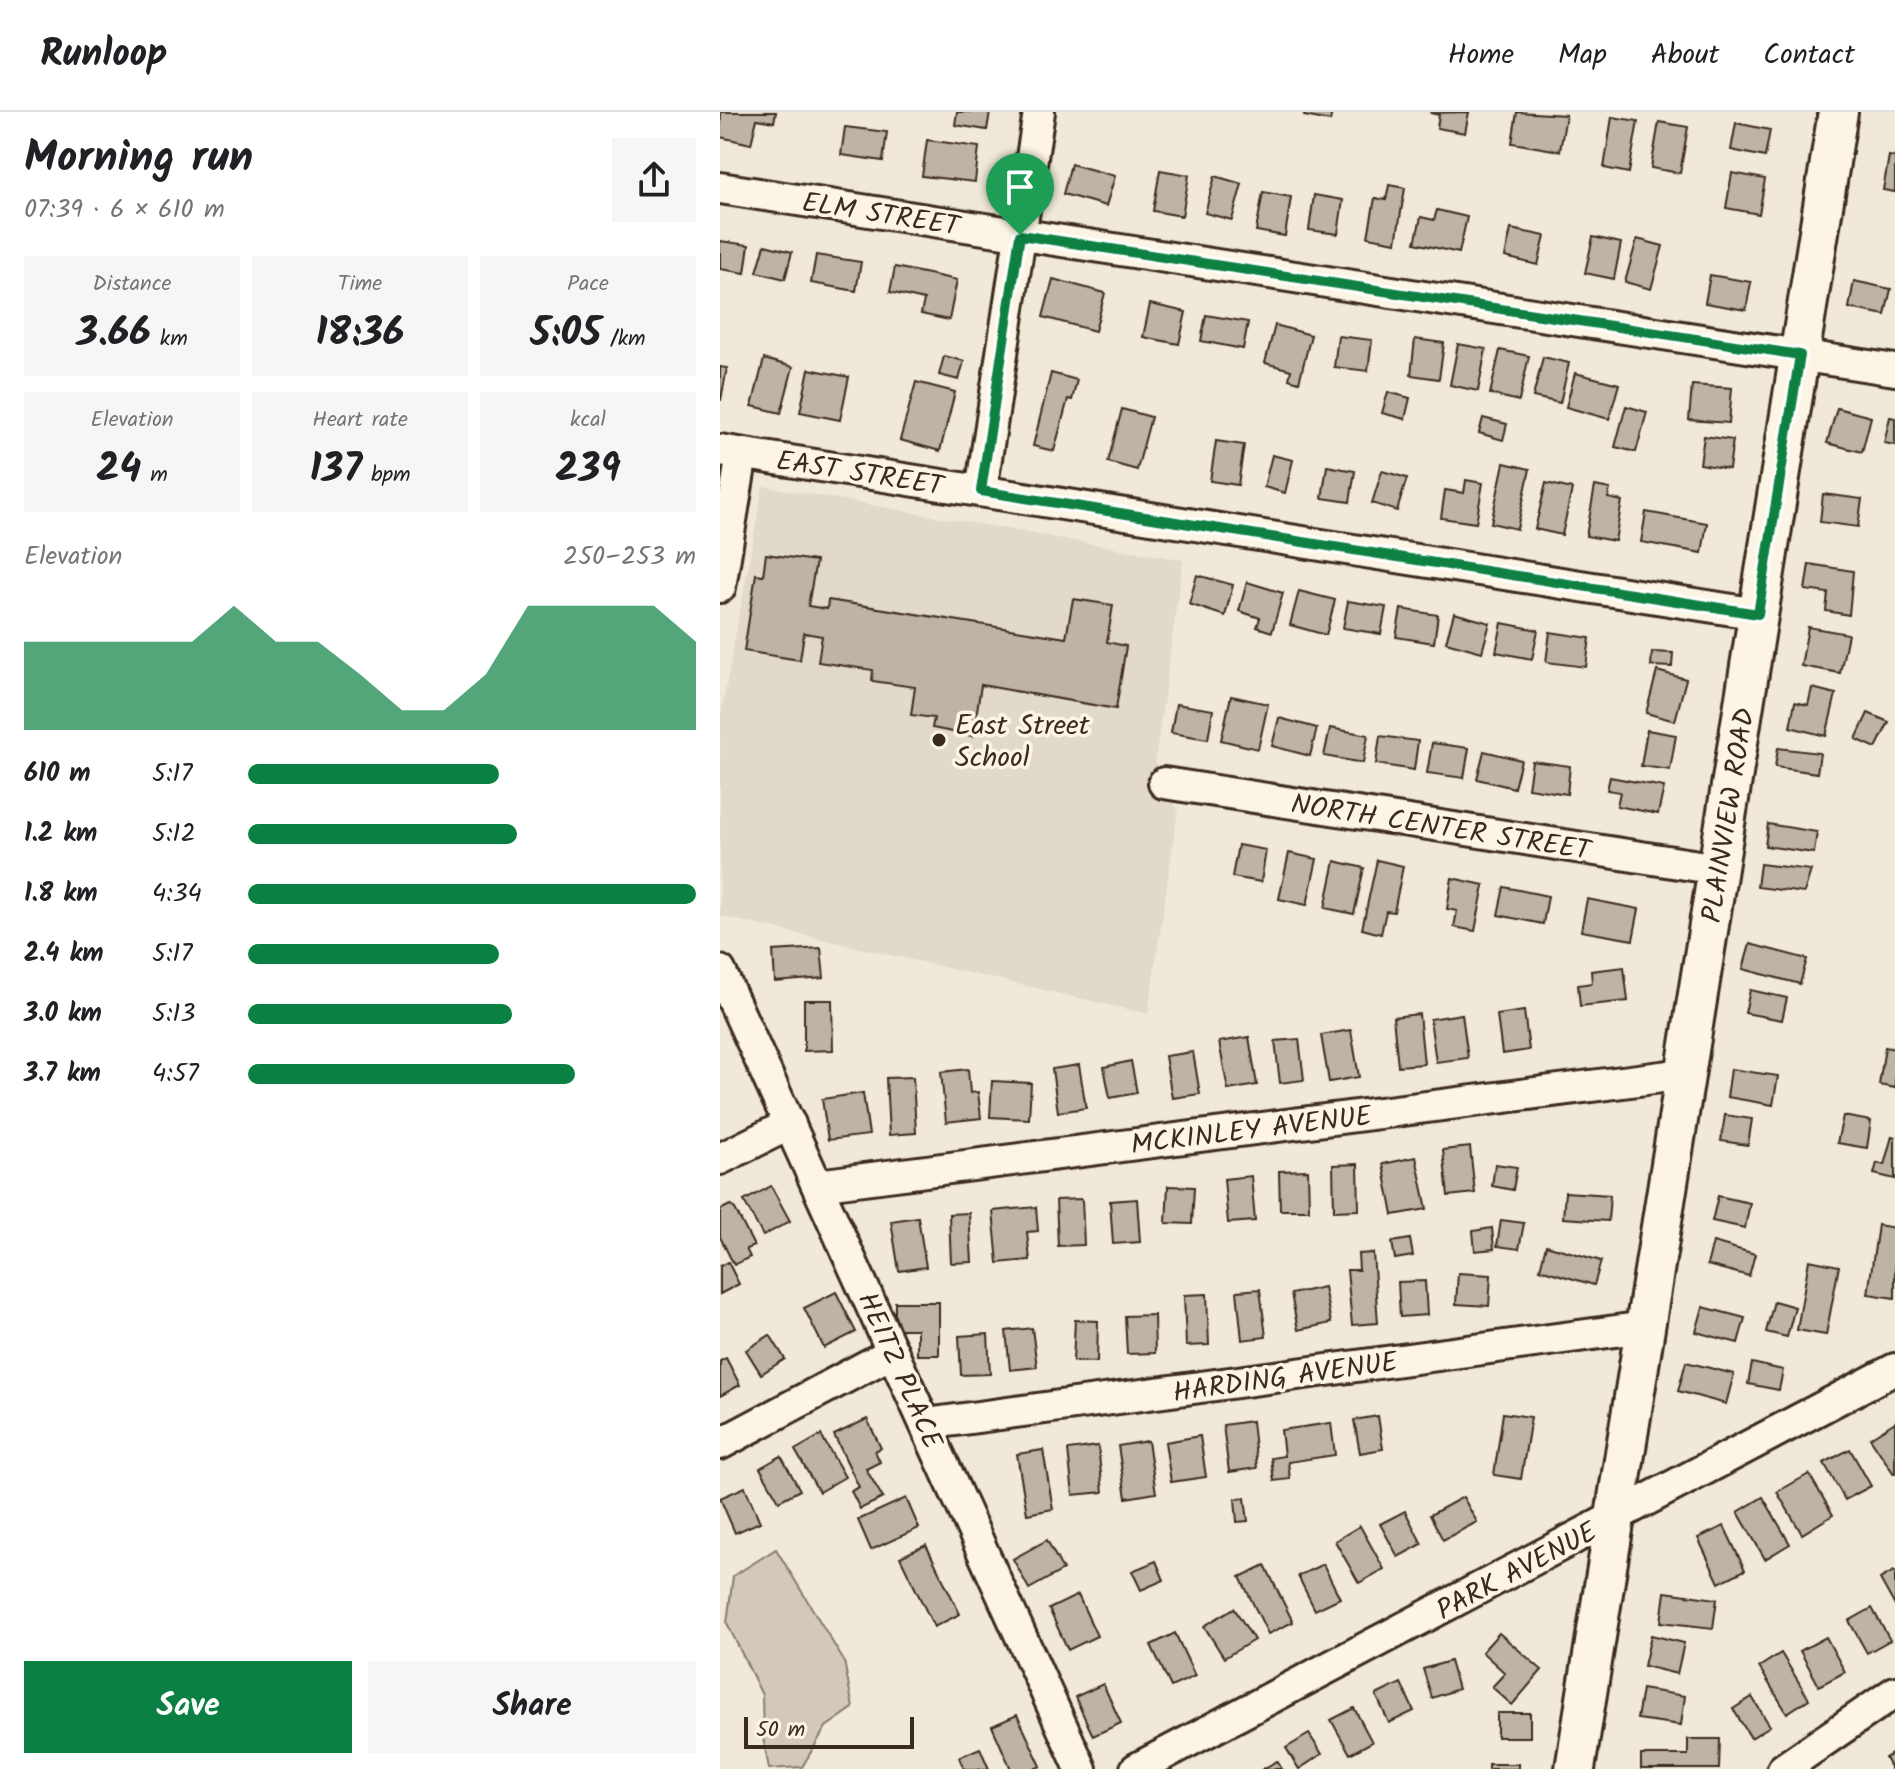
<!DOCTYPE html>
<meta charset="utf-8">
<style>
body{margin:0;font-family:Kalam,sans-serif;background:#f6f6f6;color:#202124;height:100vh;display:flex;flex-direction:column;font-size:30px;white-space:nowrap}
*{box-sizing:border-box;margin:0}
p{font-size:26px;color:#757577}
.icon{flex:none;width:44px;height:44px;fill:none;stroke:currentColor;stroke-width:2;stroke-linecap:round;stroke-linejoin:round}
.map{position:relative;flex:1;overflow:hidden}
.side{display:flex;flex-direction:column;background:#fff;width:720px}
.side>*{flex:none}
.scale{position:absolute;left:24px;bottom:20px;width:170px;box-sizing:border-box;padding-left:8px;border:4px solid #3b2a1e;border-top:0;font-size:22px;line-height:28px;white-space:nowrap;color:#3b2a1e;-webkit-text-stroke:6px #fcf5e5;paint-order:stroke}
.pin{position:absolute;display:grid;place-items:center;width:68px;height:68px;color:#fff;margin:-82px -34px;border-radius:50% 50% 50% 0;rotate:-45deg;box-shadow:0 0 8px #0007}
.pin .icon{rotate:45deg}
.round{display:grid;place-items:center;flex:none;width:84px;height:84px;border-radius:0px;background:#f6f6f6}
.headline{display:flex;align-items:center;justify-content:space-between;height:136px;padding:0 24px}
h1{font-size:44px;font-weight:800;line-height:60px}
.figures{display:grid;grid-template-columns:repeat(3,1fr);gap:12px;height:136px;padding:8px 24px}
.figures div{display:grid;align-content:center;border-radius:0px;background:#f6f6f6;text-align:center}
.figures b{font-size:40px;font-weight:800}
.figures small{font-size:22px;font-weight:400}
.figures p{font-size:22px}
.chart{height:224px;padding:16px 24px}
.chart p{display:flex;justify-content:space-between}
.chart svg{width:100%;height:144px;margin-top:8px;fill:#0b8043;opacity:.7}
.action{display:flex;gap:16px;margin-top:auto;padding:16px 24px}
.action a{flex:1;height:92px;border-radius:0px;background:#0b8043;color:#fff;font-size:32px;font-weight:800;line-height:92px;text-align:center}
.action a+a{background:#f6f6f6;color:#202124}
ul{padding:0 24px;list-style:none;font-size:26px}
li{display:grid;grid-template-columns:128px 96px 1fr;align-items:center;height:60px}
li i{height:20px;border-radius:10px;background:#0b8043}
header{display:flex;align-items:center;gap:48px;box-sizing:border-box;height:112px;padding:0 40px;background:#fff;border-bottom:2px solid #e0e0e0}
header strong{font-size:38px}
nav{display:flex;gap:44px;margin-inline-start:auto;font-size:28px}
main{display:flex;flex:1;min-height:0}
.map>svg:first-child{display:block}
.built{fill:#e1d9c9}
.green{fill:#d2c9ba;stroke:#867a6c;stroke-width:2}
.building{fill:#beb3a4;stroke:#3b2a1e;stroke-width:2}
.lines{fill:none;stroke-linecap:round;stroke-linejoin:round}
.minor-casing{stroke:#3b2a1e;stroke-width:36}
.major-casing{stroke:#3b2a1e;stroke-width:44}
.minor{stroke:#fcf5e5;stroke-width:30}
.major{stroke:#fcf5e5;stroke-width:38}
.route-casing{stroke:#fff;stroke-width:16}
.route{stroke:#0b8043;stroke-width:10}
.poi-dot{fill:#3b2a1e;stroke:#fcf5e5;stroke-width:3}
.labels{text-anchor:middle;stroke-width:7;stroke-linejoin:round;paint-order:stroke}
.street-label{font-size:28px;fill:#3b2a1e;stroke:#fcf5e5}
.poi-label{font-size:28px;fill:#3b2a1e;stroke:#fcf5e5;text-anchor:start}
</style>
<header>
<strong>Runloop</strong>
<nav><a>Home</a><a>Map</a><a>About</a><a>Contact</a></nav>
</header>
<main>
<section class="side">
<div class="headline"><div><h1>Morning run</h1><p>07:39 · 6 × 610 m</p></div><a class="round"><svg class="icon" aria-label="share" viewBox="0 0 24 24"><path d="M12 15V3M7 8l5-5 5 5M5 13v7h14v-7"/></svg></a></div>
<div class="figures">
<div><p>Distance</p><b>3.66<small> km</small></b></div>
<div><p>Time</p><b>18:36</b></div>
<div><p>Pace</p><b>5:05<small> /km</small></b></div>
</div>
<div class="figures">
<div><p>Elevation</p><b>24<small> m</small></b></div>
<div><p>Heart rate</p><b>137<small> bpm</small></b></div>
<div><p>kcal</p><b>239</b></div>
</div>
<div class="chart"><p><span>Elevation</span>250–253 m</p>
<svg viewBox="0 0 160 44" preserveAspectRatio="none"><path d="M0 44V17L10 17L20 17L30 17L40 17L50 6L60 17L70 17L80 27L90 38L100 38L110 27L120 6L130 6L140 6L150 6L160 17V44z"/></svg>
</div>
<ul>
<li><b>610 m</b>5:17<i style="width:56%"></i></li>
<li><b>1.2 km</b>5:12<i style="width:60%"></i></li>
<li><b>1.8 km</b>4:34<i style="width:100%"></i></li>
<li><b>2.4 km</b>5:17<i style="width:56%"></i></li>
<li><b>3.0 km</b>5:13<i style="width:59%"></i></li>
<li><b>3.7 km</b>4:57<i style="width:73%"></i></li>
</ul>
<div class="action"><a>Save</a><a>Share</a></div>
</section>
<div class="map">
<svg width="1175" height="1657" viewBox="0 0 1175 1657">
<rect width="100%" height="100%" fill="#f0e9d9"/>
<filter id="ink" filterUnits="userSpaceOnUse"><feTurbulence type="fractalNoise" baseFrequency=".0125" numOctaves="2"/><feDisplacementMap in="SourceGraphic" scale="16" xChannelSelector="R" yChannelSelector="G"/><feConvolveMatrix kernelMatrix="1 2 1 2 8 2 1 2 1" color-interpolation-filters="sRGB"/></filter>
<g filter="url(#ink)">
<path class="built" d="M43,374L463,448L435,650L458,698L428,902L0,804V607Z"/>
<path class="green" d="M56,1437L124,1549L133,1596L106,1615L82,1655L49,1657L43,1625L42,1583L7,1511L13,1464Z"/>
<g class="building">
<path d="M1,0H56L54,10L37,7L31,32L0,25Z"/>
<path d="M237,0H270L267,18L235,13Z"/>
<path d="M585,0H612L610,9L584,4Z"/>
<path d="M749,0L745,21L717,16L719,3L710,1Z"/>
<path d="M797,0L846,3L840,39L792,31Z"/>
<path d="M892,5L918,9L909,61L884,56Z"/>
<path d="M939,10L968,15L960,61L931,56Z"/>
<path d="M1016,11L1050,18L1045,45L1011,38Z"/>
<path d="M125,15L167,20L163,49L121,43Z"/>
<path d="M207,28L259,35L255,70L202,64Z"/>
<path d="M1169,44L1175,45V80L1163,78Z"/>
<path d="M351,52L395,64L386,94L343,82Z"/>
<path d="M440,58L469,63L462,104L433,99Z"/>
<path d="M1012,61L1045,67L1039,102L1006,96Z"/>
<path d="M495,64L522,72L512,108L485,101Z"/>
<path d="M669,73L685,76L676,130L648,125L655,86L666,88Z"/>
<path d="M543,80L571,85L565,124L536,119Z"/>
<path d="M594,83L623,88L618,122L589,118Z"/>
<path d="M717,98L747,105L739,141L695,131L701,105L714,108Z"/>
<path d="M791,117L825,124L818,153L785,145Z"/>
<path d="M873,125L901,131L894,167L865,161Z"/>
<path d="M917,127L943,134L931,177L905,170Z"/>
<path d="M0,129L29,133L25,161L0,157Z"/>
<path d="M45,133L72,140L65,167L37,160Z"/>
<path d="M96,143L141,150L136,179L91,171Z"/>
<path d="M175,155L237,168L229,208L201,202L204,188L170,180Z"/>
<path d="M990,163L1031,170L1026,198L985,191Z"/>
<path d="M333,167L385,181L375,219L323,205Z"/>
<path d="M1134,169L1171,177L1165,203L1129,196Z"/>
<path d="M430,192L466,200L459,232L423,225Z"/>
<path d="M486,203L528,210L523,237L481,229Z"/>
<path d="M555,213L591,223L579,270L569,267L571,258L545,251Z"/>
<path d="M618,224L652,228L648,259L614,255Z"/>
<path d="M695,227L724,231L719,267L691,263Z"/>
<path d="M738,232L766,237L758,279L730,273Z"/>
<path d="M780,238L809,244L799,289L770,282Z"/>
<path d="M224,244L244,249L239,268L219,263Z"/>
<path d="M823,245L849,251L840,291L813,285Z"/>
<path d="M44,247L73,255L61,301L32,294Z"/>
<path d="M0,255L7,256L1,288H0Z"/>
<path d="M89,257L129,265L120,308L80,300Z"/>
<path d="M331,261L357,268L352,288L348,287L334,339L313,334Z"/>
<path d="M855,261L899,272L889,307L846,295Z"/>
<path d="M196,270L235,280L220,339L180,328Z"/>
<path d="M972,273L1012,276L1009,311L969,308Z"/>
<path d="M668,280L690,286L685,307L662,301Z"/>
<path d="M906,294L927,300L916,340L895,335Z"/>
<path d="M1117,296L1151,305L1142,340L1107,331Z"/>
<path d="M402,297L431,305L417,358L388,350Z"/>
<path d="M1170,305L1175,306V333L1164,331Z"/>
<path d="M763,306L787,312L783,328L759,321Z"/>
<path d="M984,324L1013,328L1009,357L980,352Z"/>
<path d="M496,329L524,333L518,373L490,369Z"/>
<path d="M552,343L573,348L565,381L544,375Z"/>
<path d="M784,351L810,357L797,417L771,411Z"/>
<path d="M607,354L635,359L630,390L602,386Z"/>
<path d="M662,359L687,366L677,399L652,391Z"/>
<path d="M746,368L763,371L756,411L721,406L725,378L744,381Z"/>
<path d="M826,371L852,377L842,423L815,417Z"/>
<path d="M875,374L890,377L888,386L902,389L895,429L866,424Z"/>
<path d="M1103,382L1142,387L1138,415L1100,410Z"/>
<path d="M926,400L987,411L982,441L921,430Z"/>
<path d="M46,442L96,449L88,494L107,497L108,488L346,526L353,487L393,493L387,530L406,534L396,597L261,573L253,624L212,616L214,606L191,603L195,575L152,569L153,558L98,550L102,524L84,521L80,548L24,539L36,462L43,463Z"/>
<path d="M1089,452L1133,459L1129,503L1106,499L1108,481L1085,478Z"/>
<path d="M477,463L513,473L505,504L469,492Z"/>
<path d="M527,470L563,481L552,520L537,515L540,506L519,499Z"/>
<path d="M579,479L615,488L606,523L570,513Z"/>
<path d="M628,489L666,495L661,522L623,516Z"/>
<path d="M681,497L718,503L714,531L676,525Z"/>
<path d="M734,501L770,511L762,540L726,530Z"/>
<path d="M782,511L818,518L812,547L776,540Z"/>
<path d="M1088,515L1128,522L1120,561L1081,554Z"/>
<path d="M830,520L870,526L866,555L826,550Z"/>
<path d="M932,540L953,541L952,555L931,554Z"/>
<path d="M937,559L966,567L955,609L926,601Z"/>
<path d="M1092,576L1116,582L1106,624L1070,615L1075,590L1088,593Z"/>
<path d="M511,584L548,592L538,637L501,628Z"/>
<path d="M456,592L493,598L488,627L451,621Z"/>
<path d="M1148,601L1169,610L1156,636L1136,627Z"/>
<path d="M559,606L597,616L590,644L552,634Z"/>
<path d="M610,616L648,623L643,651L604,644Z"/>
<path d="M927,618L956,623L950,658L921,654Z"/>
<path d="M660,624L698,629L694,658L656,652Z"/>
<path d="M712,631L749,636L744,666L707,661Z"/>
<path d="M1058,636L1100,641L1097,661L1055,655Z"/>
<path d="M764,639L801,648L794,676L757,667Z"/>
<path d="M812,649L850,654L847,682L808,676Z"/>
<path d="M890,665L944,675L938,702L897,694L900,680L887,678Z"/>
<path d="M1048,712L1097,720L1094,741L1045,734Z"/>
<path d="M518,733L546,738L541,770L512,765Z"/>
<path d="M569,741L597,747L587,793L559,787Z"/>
<path d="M657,748L683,754L674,800L666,799L661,822L642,817Z"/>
<path d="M615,749L644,756L634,802L605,796Z"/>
<path d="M1040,752L1091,758L1084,781L1037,775Z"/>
<path d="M732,766L764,773L755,819L734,815L737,799L727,797Z"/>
<path d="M784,775L828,784L823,812L778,803Z"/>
<path d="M867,787L919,797L913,828L861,819Z"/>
<path d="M1030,832L1087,847L1080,872L1023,857Z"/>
<path d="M101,836L104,866L55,870L53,839Z"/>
<path d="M904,855L908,889L860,894L858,873L872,871L871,859Z"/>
<path d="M1030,878L1067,886L1062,908L1025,901Z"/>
<path d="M84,888H112L113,938L84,939Z"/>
<path d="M804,899L809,938L782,942L777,903Z"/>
<path d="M699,902L704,952L678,954L673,905Z"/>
<path d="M742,902L748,946L716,950L710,907Z"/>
<path d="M631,918L639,965L609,970L601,923Z"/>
<path d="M529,925L537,973L508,978L499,930Z"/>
<path d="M579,927L584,968L560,971L555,929Z"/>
<path d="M1165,935L1175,937V976L1159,973Z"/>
<path d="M473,940L480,982L452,986L445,944Z"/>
<path d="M411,949L417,981L390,986L384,955Z"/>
<path d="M359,953L366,996L338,1000L332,957Z"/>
<path d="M248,957L250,981L258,980L261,1006L226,1010L221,960Z"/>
<path d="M1011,957L1058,964L1053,993L1007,985Z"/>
<path d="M193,965L196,1021L169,1023L166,966Z"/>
<path d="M272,969L311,971L309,1007L270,1005Z"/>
<path d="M143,981L149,1023L108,1028L102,987Z"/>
<path d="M1005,1003L1032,1007L1028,1033L1001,1029Z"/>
<path d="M1123,1004L1151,1009L1147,1036L1117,1031Z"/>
<path d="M1172,1024L1175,1025V1067L1154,1062L1157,1051L1164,1053Z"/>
<path d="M750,1035L755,1081L728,1084L723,1038Z"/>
<path d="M696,1045L707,1097L673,1103L663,1052Z"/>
<path d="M638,1052L639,1098L614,1099L613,1053Z"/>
<path d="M775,1052L797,1055L793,1078L772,1074Z"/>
<path d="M588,1058L589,1098H560L559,1059Z"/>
<path d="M531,1064L535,1109L508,1111L504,1067Z"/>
<path d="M51,1074L70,1109L43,1124L24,1089Z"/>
<path d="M448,1074L474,1075L472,1112L446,1111Z"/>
<path d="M845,1080L890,1083L888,1109L843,1106Z"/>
<path d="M998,1084L1030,1091L1025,1116L992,1109Z"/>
<path d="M362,1087L364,1133L338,1134L336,1088Z"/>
<path d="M417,1087L420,1130L393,1132L390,1089Z"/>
<path d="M10,1093L15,1097L34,1134L26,1137L30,1145L14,1153L0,1125V1098Z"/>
<path d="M316,1095L318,1119L307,1120L310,1148L278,1151L273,1099Z"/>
<path d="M249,1101L252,1150L231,1151L229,1102Z"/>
<path d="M198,1105L206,1155L179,1159L171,1109Z"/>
<path d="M781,1108L804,1111L799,1137L777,1134Z"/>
<path d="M1158,1113L1175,1116V1186L1148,1182Z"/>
<path d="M772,1116L774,1137L755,1139L753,1119Z"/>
<path d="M690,1127L693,1144L675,1147L672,1130Z"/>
<path d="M993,1130L1035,1142L1029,1164L987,1153Z"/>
<path d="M826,1133L881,1149L874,1173L820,1157Z"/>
<path d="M653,1141L658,1211L632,1213L627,1158H639L638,1142Z"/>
<path d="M1089,1148L1119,1154L1106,1223L1077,1218Z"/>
<path d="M8,1150L19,1172L0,1182V1154Z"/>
<path d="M738,1161L771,1163L769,1194L736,1192Z"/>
<path d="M705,1169L707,1203L680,1205L678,1170Z"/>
<path d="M604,1175L611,1211L578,1218L571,1182Z"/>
<path d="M540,1177L546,1225L522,1228L517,1179Z"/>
<path d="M116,1180L136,1220L104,1236L84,1196Z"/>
<path d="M487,1182L489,1233L466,1234L464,1183Z"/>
<path d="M1054,1189L1075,1195L1067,1225L1046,1220Z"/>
<path d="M175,1190H219V1243H197V1217H175Z"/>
<path d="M983,1195L1025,1206L1018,1231L976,1220Z"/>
<path d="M434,1203L435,1241L407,1242L405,1204Z"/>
<path d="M355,1208L378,1209L377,1250L353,1249Z"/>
<path d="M312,1216L317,1255L290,1258L286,1219Z"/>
<path d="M268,1222L270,1262L241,1263L239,1224Z"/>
<path d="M50,1223L65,1247L41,1262L26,1238Z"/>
<path d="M6,1246L20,1273L0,1284V1249Z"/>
<path d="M966,1250L1014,1262L1006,1292L958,1279Z"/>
<path d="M1032,1251L1063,1258L1059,1278L1028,1272Z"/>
<path d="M783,1301L811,1305L801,1367L774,1363Z"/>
<path d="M658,1304L663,1337L640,1341L634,1308Z"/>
<path d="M147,1307L161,1336L155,1339L160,1350L146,1357L163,1386L140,1397L131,1379L139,1375L114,1323Z"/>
<path d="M532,1309L537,1356L509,1360L503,1313Z"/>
<path d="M1175,1310V1362H1174L1150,1326Z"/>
<path d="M611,1311L615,1343L568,1350L570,1367L554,1369L551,1346L564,1344L561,1318Z"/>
<path d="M101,1323L125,1365L99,1380L75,1338Z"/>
<path d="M480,1324L486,1365L451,1370L445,1330Z"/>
<path d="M428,1329L436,1381L406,1386L398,1334Z"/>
<path d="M378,1334L383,1380L353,1383L348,1338Z"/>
<path d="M1130,1337L1151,1374L1125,1388L1104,1351Z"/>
<path d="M323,1338L333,1397L307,1402L297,1342Z"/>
<path d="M61,1344L80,1378L59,1389L40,1356Z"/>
<path d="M1089,1362L1113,1403L1082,1422L1057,1380Z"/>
<path d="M25,1375L40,1410L15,1421L0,1386Z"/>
<path d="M743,1385L757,1410L723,1428L710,1403Z"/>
<path d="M1043,1385L1070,1432L1045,1447L1018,1400Z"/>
<path d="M186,1386L199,1416L151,1438L138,1408Z"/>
<path d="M525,1386L528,1409L517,1410L515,1387Z"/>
<path d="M685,1399L702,1432L678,1445L660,1412Z"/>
<path d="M640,1414L664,1457L639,1471L615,1429Z"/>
<path d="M1004,1414L1025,1458L999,1471L978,1426Z"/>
<path d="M327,1428L343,1458L309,1477L293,1447Z"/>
<path d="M206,1433L240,1502L214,1515L180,1445Z"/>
<path d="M436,1449L444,1468L421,1478L412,1459Z"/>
<path d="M603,1452L620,1486L595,1498L578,1464Z"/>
<path d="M545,1453L573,1510L548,1522L520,1465Z"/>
<path d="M1174,1459L1175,1460V1494L1160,1467Z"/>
<path d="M945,1480L997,1487L993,1516L941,1510Z"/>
<path d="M358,1483L377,1524L348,1538L329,1497Z"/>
<path d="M514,1496L534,1528L504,1546L484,1514Z"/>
<path d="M1152,1496L1170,1528L1147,1541L1129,1509Z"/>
<path d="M455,1521L475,1564L451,1575L431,1533Z"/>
<path d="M779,1521L822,1558L792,1593L772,1575L785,1561L762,1540Z"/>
<path d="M931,1523L964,1531L957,1562L924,1554Z"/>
<path d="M1106,1525L1125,1560L1099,1574L1080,1539Z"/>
<path d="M1061,1541L1089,1587L1067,1601L1039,1555Z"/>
<path d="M730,1549L738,1577L712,1586L703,1557Z"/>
<path d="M681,1571L694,1599L669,1611L656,1583Z"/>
<path d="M383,1572L401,1611L373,1624L355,1585Z"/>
<path d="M922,1577L965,1584L961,1613L917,1607Z"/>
<path d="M1032,1585L1050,1614L1031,1626L1013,1597Z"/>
<path d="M634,1596L652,1630L630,1642L611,1608Z"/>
<rect x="777" y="1601" width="33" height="24"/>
<path d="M297,1603L321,1654L314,1657H291L272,1614Z"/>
<path d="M589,1622L602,1642L579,1657L566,1636Z"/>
<path d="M968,1627H1000L999,1657H921V1643H968Z"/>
<path d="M260,1636L269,1657H244L239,1645Z"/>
<path d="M1175,1640V1657H1171L1165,1646Z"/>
<path d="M557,1649L562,1657H543Z"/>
<rect x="768" y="1652" width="30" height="5"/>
</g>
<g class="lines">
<g class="minor-casing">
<g id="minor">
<path d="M0,76L1175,258"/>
<path d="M0,338L1038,502"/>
<path d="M261,379L319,0"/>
<path d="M0,475L22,342"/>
<path d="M444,671L998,757"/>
<path d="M0,859L361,1657"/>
<path d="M0,1047L70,1012"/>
<path d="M97,1073L965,962"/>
<path d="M206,1312L925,1215"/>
<path d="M0,1332L173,1240"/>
<path d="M416,1657L1175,1257"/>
<path d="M1063,1657L1175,1580"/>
</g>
</g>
<g class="major-casing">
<path id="major" d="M855,1657L1118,0"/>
</g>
<use href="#minor" class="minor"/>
<use href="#major" class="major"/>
</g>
</g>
<g class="lines" filter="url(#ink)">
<g class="route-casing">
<path id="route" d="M300,123L1080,243L1038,502L261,379Z"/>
</g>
<use href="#route" class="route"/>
</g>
<circle class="poi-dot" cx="219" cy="628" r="8"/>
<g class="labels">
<g class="street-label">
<text transform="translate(161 101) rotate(9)" y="10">ELM STREET</text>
<text transform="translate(140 360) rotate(9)" y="10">EAST STREET</text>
<text transform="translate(1007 703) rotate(-81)" y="10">PLAINVIEW ROAD</text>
<text transform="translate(721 714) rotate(9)" y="10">NORTH CENTER STREET</text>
<text transform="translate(531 1017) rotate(-7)" y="10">MCKINLEY AVENUE</text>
<text transform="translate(181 1258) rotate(66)" y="10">HEITZ PLACE</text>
<text transform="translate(565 1264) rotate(-8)" y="10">HARDING AVENUE</text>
<text transform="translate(796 1458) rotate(-28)" y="10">PARK AVENUE</text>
</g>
<g class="poi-label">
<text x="235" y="622">East Street<tspan x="235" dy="32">School</tspan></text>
</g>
</g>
</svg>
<div class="scale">50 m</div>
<div class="pin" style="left:300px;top:123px;background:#1e9e55"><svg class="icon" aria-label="arrive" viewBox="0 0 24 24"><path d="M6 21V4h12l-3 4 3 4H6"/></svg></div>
</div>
</main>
